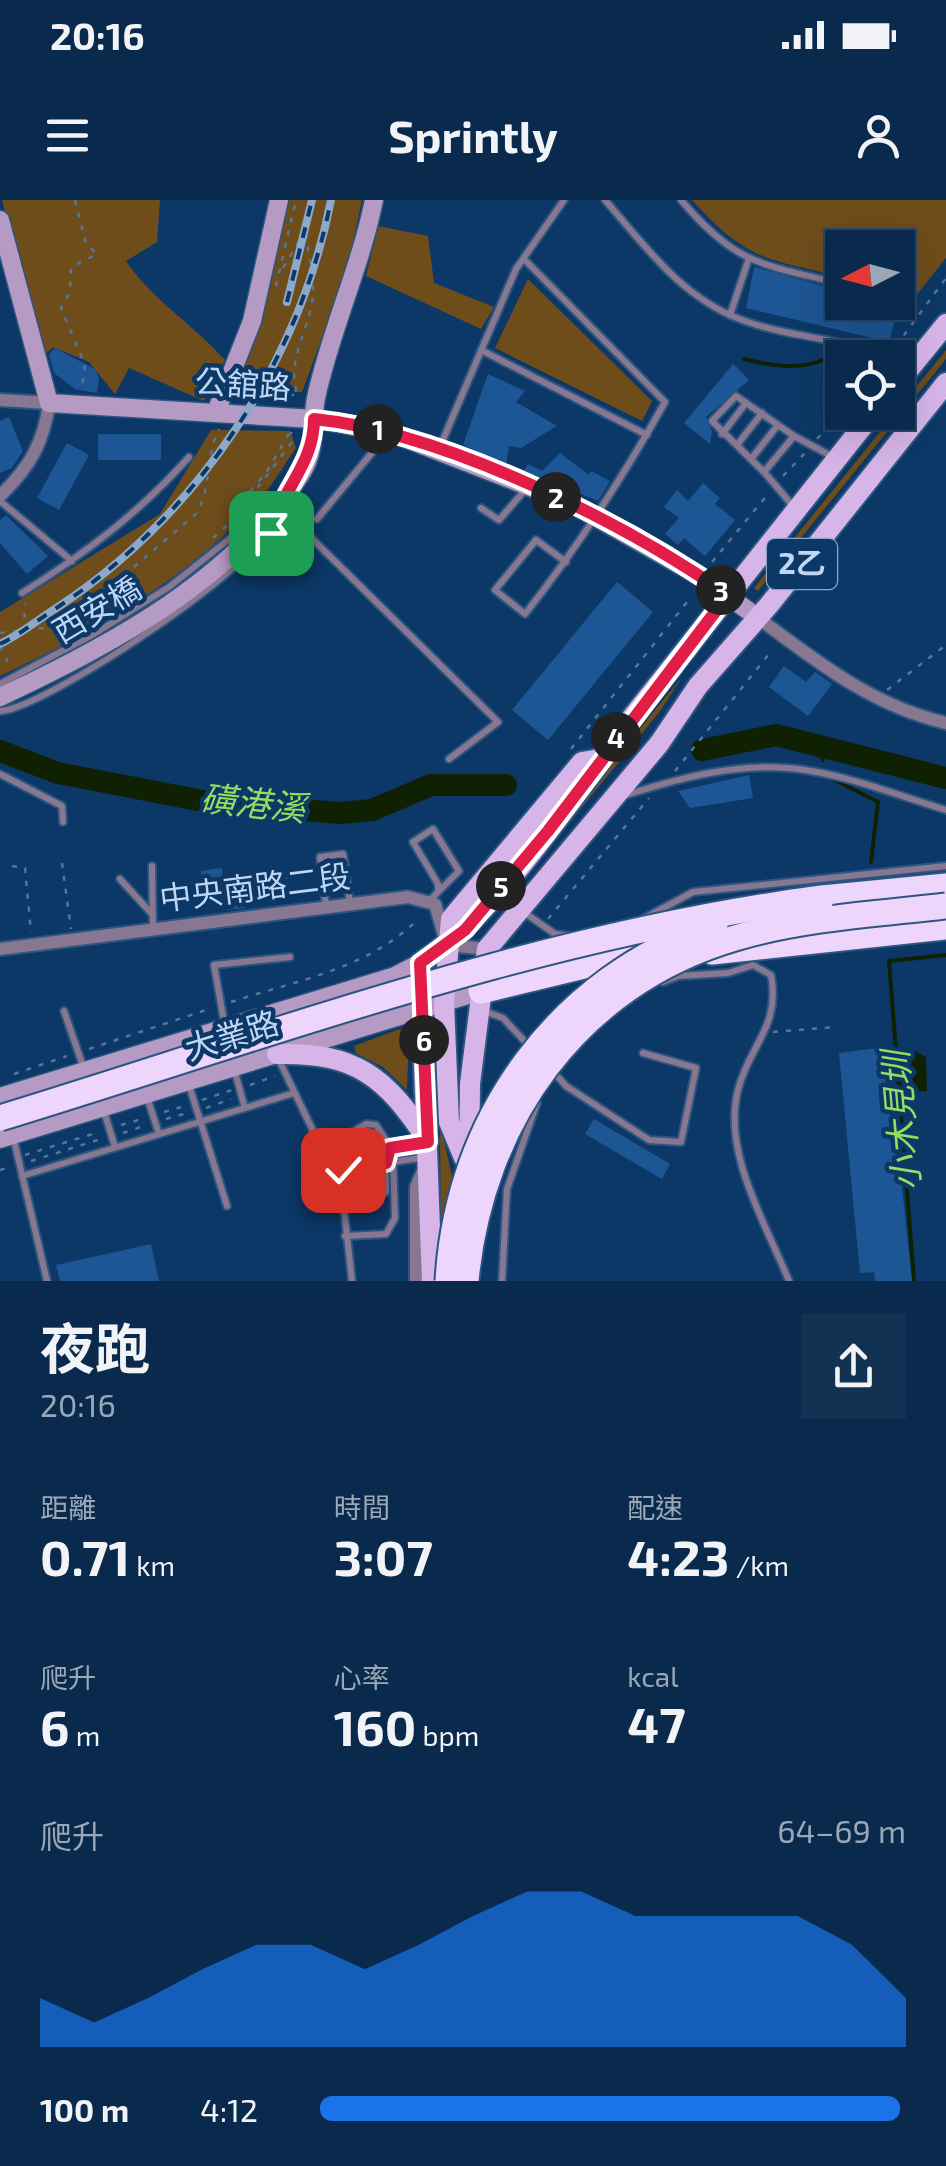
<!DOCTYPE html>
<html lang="zh-TW">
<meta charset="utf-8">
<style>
body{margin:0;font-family:"Exo 2","Noto Sans TC",sans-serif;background:#123254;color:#f1f3f6;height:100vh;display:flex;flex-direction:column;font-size:38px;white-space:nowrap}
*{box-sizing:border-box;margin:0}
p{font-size:32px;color:#99a7b6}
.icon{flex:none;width:55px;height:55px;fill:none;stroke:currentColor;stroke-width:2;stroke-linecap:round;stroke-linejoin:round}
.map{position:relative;height:1081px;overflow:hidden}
.details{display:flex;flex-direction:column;background:#092a4d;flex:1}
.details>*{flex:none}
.needle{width:65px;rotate:264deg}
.controls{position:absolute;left:825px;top:30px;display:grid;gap:20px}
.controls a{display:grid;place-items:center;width:90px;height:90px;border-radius:0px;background:#092a4d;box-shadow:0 10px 40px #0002,0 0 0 2px #294665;font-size:50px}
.pin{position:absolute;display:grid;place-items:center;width:85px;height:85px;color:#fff;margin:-42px;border-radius:20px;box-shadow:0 5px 15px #0006}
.km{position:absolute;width:50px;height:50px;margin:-25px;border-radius:50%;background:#222;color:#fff;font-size:28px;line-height:50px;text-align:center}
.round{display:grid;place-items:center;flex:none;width:105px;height:105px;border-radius:0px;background:#123254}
.head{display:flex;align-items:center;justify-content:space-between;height:170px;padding:0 40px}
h1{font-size:55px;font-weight:700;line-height:75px}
.figures{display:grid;grid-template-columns:repeat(3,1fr);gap:15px;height:170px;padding:10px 40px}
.figures div{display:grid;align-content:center}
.figures b{font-size:50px;font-weight:700}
.figures small{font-size:28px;font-weight:400}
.figures p{font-size:28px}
.chart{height:280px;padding:20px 40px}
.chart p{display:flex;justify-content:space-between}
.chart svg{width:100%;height:180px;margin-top:10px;fill:#1a73e8;opacity:.7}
ul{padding:0 40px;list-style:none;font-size:32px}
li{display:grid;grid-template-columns:160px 120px 1fr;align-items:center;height:75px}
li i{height:25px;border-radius:12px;background:#1a73e8}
.status{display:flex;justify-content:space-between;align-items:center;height:70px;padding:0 50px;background:#092a4d;direction:ltr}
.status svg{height:28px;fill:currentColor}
header{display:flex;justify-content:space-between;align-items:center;height:130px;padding:0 40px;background:#092a4d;font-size:45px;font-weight:700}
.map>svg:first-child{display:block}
.green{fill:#6e4d1b}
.water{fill:#0f2102}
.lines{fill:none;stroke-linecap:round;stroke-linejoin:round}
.stream{stroke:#0f2102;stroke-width:4}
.river{stroke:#0f2102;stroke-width:22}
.building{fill:#1d5695}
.lane-casing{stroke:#2c5580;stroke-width:10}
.street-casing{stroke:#2c5580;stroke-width:16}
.secondary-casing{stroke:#2c5580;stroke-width:21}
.primary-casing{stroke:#2c5580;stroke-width:24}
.highway-casing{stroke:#2c5580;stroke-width:29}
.path{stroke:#52769e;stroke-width:2.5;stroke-dasharray:5 8;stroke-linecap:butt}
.lane{stroke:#887790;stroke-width:6}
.street{stroke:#887790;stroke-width:12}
.secondary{stroke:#b59ac3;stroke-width:18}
.primary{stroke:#d7b5e9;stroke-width:20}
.highway{stroke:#eed5fb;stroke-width:25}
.rail-casing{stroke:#8ca9cb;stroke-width:8}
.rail{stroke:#0c3867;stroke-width:4;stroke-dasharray:11;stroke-linecap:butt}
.highway-bridge-casing{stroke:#2c5580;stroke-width:29;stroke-linecap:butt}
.highway-bridge{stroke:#eed5fb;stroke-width:25}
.route-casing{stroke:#fff;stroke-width:20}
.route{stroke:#e11d48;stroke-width:12}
.labels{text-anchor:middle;stroke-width:9;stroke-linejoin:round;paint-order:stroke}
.shield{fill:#0c3867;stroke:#8aa7ca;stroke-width:2.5}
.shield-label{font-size:30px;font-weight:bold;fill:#c0d7f4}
.street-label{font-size:32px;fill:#c0d7f4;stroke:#0c3867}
.water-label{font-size:35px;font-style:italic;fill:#93de5d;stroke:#0c3867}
</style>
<div class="status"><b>20:16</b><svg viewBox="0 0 49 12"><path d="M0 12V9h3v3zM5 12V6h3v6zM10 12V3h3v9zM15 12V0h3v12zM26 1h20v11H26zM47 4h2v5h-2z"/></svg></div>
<header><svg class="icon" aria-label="menu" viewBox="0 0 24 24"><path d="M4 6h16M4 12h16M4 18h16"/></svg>Sprintly<svg class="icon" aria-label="person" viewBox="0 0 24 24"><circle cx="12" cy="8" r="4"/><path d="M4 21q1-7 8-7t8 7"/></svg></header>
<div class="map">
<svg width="946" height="1081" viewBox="0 0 946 1081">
<rect width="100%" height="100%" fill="#0c3867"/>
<g class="green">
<path d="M2,0H160L157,42L126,61C154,102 192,123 225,160L204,201L129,168L115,194L89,162L53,147L43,156Z"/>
<path d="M289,0H362L348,67L302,192L235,193L261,125Z"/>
<path d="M692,0H946V58L907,107L887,103L898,102V48H842V77C765,58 747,61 692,0Z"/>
<path d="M378,26L428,36L434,83L494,107L481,129L366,76Z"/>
<path d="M528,79L652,201L642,221L495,148Z"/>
<path d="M946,150V159L758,391L754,388Z"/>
<path d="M211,230L290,231L296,248C283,266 271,288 256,304C185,380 92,433 0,476V412L160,314Z"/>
<path d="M682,477L661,510L562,632L596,582Z"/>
<path d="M397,830L404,829L409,834L407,890L383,867L356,853L354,846Z"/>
<path d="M440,925L455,988L441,1048Z"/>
</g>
<path class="water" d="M911,849L926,857L927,891L899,892L900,866Z"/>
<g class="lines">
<g class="stream">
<path d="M744,159C771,166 801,171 827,158"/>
<path d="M819,545L823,560"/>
<path d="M829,577L878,602L871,662"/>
<path d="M914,1081L889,761L946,755"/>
</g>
<g class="river">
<path d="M702,550L776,535L946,578"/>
<path d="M0,551L58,573L213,603L340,613L372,610L431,585H506"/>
</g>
</g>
<g class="building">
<path d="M754,67L842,91V102H900L889,142L746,108Z"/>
<path d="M55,148L95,169L99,178L97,193L75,189L54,173L49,154Z"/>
<path d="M733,164L749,180L706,217L712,231L710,244L684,223Z"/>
<path d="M488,174L525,191L516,202L557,226L521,248L509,246L506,264L463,245Z"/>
<path d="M9,217L23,251L12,268L0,273V221Z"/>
<rect x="98" y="234" width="63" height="26"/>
<path d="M67,243L89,255L59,310L37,298Z"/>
<path d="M560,253L589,275L591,271L610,281L598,301L524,271L528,264L542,271Z"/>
<path d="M703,283L720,298L715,304L735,320L705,356L684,338L678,345L665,334L679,318L664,307L677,290L688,301Z"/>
<path d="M6,315L48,356L27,374L0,343V320Z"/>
<path d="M617,382L653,412L548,540L512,510Z"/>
<path d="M784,466L806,482L815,472L832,484L808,516L769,487Z"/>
<path d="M749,575L753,598L690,608L678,591Z"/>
<path d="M222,668L224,684L243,681L246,708L227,710L226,699L214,700L202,684L201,671Z"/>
<path d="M887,847L912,1081H875L874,1072L860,1073L839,853Z"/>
<path d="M594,919L670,964L662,979L585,934Z"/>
<path d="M151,1044L159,1081H60L56,1065Z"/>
</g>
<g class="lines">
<g class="lane-casing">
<g id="lane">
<path d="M605,0C646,47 682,98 742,120C790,138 845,138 891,158"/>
<path d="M681,0C737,66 762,64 842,84"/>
<path d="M524,59L665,202C623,277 579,346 525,414L495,390L536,340L566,362"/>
<path d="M730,115L748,61"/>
<path d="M481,150L647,235"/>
<path d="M722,234L746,203"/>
<path d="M737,245L762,213"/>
<path d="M439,249L516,69L564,0"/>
<path d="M751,259L778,225"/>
<path d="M764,272L712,221L736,196L794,236"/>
<path d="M0,301L72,361"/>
<path d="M793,306L764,272L794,236L835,258"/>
<path d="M481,308L499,320L525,290"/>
<path d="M282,309L498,522L449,559"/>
<path d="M317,319L385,237"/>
<path d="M22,393C86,353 139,313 189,257"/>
<path d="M0,484L94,434L169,387L267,309"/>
<path d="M0,511C41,511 265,363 274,320"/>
<path d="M0,574L62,606L63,622"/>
<path d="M623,596C679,578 745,560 805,570C852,577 900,596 946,610"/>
<path d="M152,666L153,727"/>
<path d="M120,679L152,714"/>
<path d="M430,700L459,671L433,629L413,642L438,684V691"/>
<path d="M326,706L320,657L343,654L350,703"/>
<path d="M525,713L555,734L571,736"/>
<path d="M643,719L693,692L946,666"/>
<path d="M663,782L678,776L728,773L753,765L771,775C781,827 749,845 738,890C722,953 766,1024 789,1081"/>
<path d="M64,811L83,866"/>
<path d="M484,811L503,818L529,846"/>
<path d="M225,827L214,765L290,757"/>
<path d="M279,860L342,991L352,1081"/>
<path d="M234,869L245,908"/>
<path d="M551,869L566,886L649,940L681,942L696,868L643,853"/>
<path d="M188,882L227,1006"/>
<path d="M146,894L159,934"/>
<path d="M103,908L115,947"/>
<path d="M13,936L47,1081"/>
<path d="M338,959L381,936"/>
<path d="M341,973L349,965L385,963"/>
<path d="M22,976L294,893"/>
<path d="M341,983L336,942L366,924L376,925L388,943L421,942"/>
<path d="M342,990L351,981L386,980"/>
<path d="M343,992L351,997L386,992L385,957L395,944"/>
<path d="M345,1036L386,1034L395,1018L393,962L425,957"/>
<path d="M502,1081L507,989L537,903"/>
</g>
</g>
<g class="street-casing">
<g id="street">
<path d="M0,200L49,203C44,243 29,268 0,296"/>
<path d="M757,417C816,461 872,506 946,523"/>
<path d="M0,749L408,697L435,704L447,745L487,749"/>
<path d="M416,1081V987L424,969"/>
</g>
</g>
<g class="secondary-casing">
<g id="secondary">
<path d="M0,20L49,203L314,219L389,232L571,303L703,378L757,417"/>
<path d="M216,212L252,121L279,0"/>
<path d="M0,497C110,446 237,378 302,272C317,248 311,223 316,198C330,132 360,69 374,0"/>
<path d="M0,897L395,776L420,763"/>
<path d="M0,939L481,791"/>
</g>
</g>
<g class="primary-casing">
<g id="primary">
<path d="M898,183L946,124"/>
<path d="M277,854C356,852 386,877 428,941"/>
<path d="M464,958L449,922L444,803L451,719L582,562L599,559"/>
<path d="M469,966L470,884L487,749L659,544L698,486L769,405L946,183"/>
<path d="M432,1081L420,763C493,714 546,633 599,564V559L874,212"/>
</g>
</g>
<g class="highway-casing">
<g id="highway">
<path d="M822,698L946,686"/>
<path d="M712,752L946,727"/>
<path d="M481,791L588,765L648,757"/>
</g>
</g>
<g class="path">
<path d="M75,0L86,44L97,54L71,67L70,93L61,108L85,165L82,187"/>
<path d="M283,68L302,36"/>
<path d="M276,86L296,0"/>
<path d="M896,146L946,78"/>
<path d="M237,196L298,195C283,161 315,123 313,87C312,48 300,45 310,0"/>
<path d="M817,239L842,210"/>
<path d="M783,276L805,253"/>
<path d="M234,319L292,242L291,232"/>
<path d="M213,338L234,319L230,314L266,273L290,232"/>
<path d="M712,362L768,294"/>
<path d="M114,388L124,401"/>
<path d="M24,431L25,404"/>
<path d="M0,433L65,426L197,313C212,286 205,256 219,229"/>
<path d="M0,446L10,467"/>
<path d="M887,490L946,445"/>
<path d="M571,549L691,397"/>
<path d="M675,571L769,454"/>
<path d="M62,663L71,729"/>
<path d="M12,666L25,668L31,733"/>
<path d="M287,674L289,697"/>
<path d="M548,719L649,598"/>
<path d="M231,802C295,781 366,769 415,722"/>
<path d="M773,832L835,827"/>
<path d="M89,849L209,809"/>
<path d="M14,874L67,856"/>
<path d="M250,885L275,876"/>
<path d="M202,900L232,890"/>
<path d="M206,908L231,899"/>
<path d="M164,912L185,906"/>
<path d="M166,919L187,913"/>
<path d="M121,925L142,919"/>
<path d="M123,933L144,926"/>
<path d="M25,955L99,932"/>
<path d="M31,961L104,938"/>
<path d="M0,970L7,968"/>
</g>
<use href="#lane" class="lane"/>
<use href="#street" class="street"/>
<use href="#secondary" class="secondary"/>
<use href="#primary" class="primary"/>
<use href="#highway" class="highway"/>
<g class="rail-casing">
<g id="rail">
<path d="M287,102L312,0"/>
<path d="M0,444C21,434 39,419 58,407C197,315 299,164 331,0"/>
</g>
</g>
<use href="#rail" class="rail"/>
<g class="highway-bridge-casing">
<g id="highway-bridge">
<path d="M0,918C271,835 539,735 822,698"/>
<path d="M448,1081C457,917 559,778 715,725"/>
<path d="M466,1081C481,921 577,784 735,738C803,718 876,714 946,706"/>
</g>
</g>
<use href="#highway-bridge" class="highway-bridge"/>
</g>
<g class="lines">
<g class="route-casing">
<path id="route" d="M271,333C280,290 314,266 314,219C443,232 622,321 728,395L548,631L465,730L420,763L428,942L390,948L386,963L343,970"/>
</g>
<use href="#route" class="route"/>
</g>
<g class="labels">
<rect class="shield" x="767" y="339" width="70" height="50" rx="8"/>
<g class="shield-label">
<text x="802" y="374">2乙</text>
</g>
<g class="street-label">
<text transform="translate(243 185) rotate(4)" y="11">公舘路</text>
<text transform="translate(97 410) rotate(-31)" y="11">西安橋</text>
<text transform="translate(255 688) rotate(-7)" y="11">中央南路二段</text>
<text transform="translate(232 836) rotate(-17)" y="11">大業路</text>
</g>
<g class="water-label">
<text transform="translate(253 604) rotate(6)" y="12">磺港溪</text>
<text transform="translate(902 921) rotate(-95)" y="12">小木見圳</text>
</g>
</g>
</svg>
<div class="controls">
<a><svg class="needle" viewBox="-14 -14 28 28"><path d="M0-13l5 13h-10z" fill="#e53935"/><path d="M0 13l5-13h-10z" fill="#99a7b6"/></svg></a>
<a><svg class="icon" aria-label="locate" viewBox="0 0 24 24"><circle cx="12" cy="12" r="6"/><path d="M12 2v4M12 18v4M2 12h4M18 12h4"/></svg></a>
</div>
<div class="pin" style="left:271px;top:333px;background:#1e9e55"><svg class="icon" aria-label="arrive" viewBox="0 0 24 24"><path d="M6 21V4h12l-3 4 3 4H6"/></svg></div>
<div class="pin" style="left:343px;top:970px;background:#d93025"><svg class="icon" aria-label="check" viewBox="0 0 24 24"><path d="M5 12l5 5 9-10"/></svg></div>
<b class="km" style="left:378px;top:229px">1</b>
<b class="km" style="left:556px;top:297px">2</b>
<b class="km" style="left:721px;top:390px">3</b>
<b class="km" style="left:616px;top:537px">4</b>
<b class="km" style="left:501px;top:686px">5</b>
<b class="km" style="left:424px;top:840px">6</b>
</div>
<section class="details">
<div class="head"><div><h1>夜跑</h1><p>20:16</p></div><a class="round"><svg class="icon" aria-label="share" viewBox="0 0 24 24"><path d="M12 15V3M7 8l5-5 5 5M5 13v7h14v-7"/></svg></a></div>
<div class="figures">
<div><p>距離</p><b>0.71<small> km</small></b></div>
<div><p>時間</p><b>3:07</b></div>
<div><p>配速</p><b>4:23<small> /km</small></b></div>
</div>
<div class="figures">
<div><p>爬升</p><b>6<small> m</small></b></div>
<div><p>心率</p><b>160<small> bpm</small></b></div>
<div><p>kcal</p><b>47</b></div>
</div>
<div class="chart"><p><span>爬升</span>64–69 m</p>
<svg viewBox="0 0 160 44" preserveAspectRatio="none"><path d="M0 44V32L10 38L20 32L30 25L40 19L50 19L60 25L70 19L80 12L90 6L100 6L110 12L120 12L130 12L140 12L150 19L160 32V44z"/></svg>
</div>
<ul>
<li><b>100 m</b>4:12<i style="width:99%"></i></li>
</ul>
</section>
